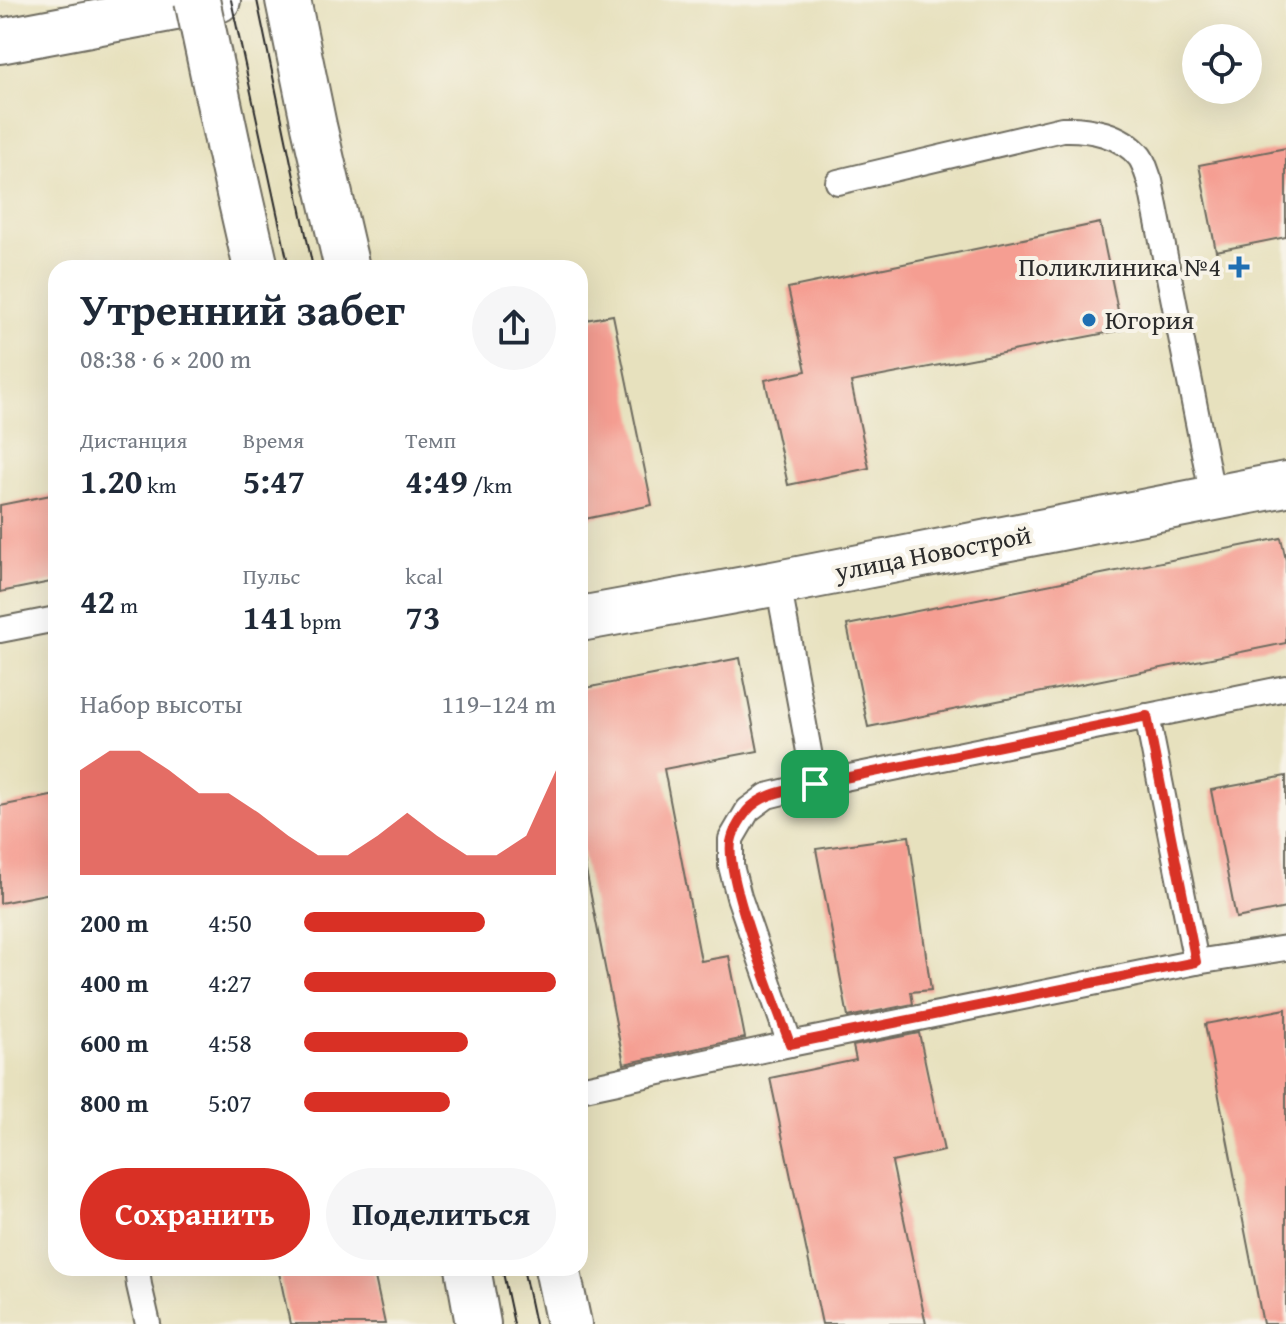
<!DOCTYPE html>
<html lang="ru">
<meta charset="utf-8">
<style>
body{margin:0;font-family:"Gentium Book Plus",serif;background:#f6f6f7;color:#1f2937;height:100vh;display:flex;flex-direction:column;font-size:30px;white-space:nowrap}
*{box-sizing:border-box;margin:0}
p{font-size:26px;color:#747a83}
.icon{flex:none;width:44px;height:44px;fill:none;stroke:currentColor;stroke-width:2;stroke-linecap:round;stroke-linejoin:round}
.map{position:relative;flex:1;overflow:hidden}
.drawer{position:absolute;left:48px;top:260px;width:540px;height:1016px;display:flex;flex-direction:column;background:#fff;border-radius:24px;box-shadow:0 8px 32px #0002}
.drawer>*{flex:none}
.fabs{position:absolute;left:1182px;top:24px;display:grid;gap:16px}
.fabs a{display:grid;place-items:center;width:80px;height:80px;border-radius:50%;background:#fff;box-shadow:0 8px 32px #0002;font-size:40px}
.pin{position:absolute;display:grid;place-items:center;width:68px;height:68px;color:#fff;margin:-34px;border-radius:16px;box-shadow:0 4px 12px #0006}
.round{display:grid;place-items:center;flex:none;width:84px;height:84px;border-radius:42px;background:#f6f6f7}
.overview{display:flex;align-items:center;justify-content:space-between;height:136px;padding:0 32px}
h1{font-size:44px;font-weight:800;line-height:60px}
.figures{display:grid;grid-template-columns:repeat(3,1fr);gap:12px;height:136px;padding:8px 32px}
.figures div{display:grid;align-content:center}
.figures b{font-size:34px;font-weight:800}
.figures small{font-size:22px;font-weight:400}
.figures p{font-size:22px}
.chart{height:224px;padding:16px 32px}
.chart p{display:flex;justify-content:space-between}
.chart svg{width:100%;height:144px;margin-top:8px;fill:#d93025;opacity:.7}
.button{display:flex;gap:16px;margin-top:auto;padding:16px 32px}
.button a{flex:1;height:92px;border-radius:48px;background:#d93025;color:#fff;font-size:32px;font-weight:800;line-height:92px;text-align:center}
.button a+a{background:#f6f6f7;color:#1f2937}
ul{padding:0 32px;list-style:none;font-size:26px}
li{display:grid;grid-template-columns:128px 96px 1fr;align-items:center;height:60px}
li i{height:20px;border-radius:10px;background:#d93025}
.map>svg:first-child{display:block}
.building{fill:#f59e92}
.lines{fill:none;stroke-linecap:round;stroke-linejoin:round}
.service-casing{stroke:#6d6b5e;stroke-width:28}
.minor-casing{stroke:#6d6b5e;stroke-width:48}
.secondary-casing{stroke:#6d6b5e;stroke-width:48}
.primary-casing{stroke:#6d6b5e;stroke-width:48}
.service{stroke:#fff;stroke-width:24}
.minor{stroke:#fff;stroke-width:44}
.secondary{stroke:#fff;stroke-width:44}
.primary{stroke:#fff;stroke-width:44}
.tram{stroke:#2b2b2b;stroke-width:2}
.secondary-bridge-casing{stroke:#6d6b5e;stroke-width:48;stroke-linecap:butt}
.secondary-bridge{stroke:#fff;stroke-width:44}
.route-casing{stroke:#fff;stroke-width:16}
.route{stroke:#d93025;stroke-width:10}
.poi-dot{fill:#1f6fb2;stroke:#f7f3e8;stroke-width:3}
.labels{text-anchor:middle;stroke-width:8;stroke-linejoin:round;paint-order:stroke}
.poi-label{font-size:26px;fill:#2b2b2b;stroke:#f7f3e8;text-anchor:end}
.street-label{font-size:26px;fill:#2b2b2b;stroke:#f7f3e8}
</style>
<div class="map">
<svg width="1286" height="1324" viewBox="0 0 1286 1324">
<rect width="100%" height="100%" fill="#f7f3e8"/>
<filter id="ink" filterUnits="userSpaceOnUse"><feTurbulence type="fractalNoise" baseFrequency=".0125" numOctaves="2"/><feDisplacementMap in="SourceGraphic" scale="16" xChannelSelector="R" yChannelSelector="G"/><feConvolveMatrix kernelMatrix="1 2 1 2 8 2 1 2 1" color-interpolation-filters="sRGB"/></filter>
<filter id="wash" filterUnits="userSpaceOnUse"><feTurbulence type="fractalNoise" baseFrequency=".006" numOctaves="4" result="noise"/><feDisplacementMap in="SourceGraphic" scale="32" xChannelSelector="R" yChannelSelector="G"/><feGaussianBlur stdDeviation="1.8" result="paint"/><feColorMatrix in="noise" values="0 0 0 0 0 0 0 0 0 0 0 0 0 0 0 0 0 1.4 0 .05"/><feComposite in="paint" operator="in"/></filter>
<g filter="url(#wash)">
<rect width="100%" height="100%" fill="#e7e1be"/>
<g id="blocks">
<g class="building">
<path d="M1286,148V237L1216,251L1199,165Z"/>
<path d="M1100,223L1122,330L851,382L869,468L788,485L765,380L806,371L788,288Z"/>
<path d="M613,315L652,505L580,520V321Z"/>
<path d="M56,494V581L0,592V505Z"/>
<path d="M1281,538L1286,560V643L868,727L847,625Z"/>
<path d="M740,658L758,751L664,769L701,961L729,956L745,1038L624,1064L580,840V689Z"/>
<path d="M1286,776V908L1236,918L1211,790Z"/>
<path d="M56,795V892L0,903V806Z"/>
<path d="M909,836L931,990L911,992L913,1004L848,1017L816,849Z"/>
<path d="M1286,1009V1324H1263L1205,1024Z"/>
<path d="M919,1033L944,1151L892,1162L926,1324H822L770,1078L856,1060L853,1046Z"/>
<path d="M278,1268H373L385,1324H290Z"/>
</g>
</g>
</g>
<g filter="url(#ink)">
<use href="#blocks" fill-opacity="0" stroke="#6d6b5e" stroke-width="2"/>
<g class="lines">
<g class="service-casing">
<g id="service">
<path d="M838,182L1062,129C1089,128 1122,134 1140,157C1145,164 1147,174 1150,181L1213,498"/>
<path d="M778,583L815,784"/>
<path d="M0,630L56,619"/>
<path d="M1147,716L1196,962"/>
<path d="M790,1044L739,897L731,866V839L748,810L767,796L815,784L1286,688"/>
<path d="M580,1089L790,1044L1196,962L1286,948"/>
<path d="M137,1268L139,1285L148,1324"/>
</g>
</g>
<g class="minor-casing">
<path id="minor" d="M580,619L778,583L1286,484"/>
</g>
<g class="secondary-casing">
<g id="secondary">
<path d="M288,0L314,126L347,268"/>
<path d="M228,145L256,268"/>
<path d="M468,1268L478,1324"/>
<path d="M557,1268L569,1324"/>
</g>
</g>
<g class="primary-casing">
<path id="primary" d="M0,41L218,0"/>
</g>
<use href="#service" class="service"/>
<use href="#minor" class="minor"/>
<use href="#secondary" class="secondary"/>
<use href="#primary" class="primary"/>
<g class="tram">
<path d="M231,0L289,268"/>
<path d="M257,0L313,268"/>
<path d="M502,1268L514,1324"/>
<path d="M523,1268L535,1324"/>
</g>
<g class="secondary-bridge-casing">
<path id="secondary-bridge" d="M197,0L228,145"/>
</g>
<use href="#secondary-bridge" class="secondary-bridge"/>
</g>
</g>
<g class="lines" filter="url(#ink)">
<g class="route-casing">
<path id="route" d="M1147,716L1196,962L790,1044C777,1006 721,870 732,838C734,830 742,817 747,811C763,792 792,790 815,784Z"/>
</g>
<use href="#route" class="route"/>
</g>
<g class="poi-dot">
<path d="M1235 255h8v8h8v8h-8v8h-8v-8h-8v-8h8z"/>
<circle cx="1089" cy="320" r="8"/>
</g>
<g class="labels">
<g class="poi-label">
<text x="1221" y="276">Поликлиника №4</text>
<text x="1105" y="329" text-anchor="start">Югория</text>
</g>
<g class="street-label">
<text transform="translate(933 553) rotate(-11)" y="9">улица Новострой</text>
</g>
</g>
</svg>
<div class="fabs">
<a><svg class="icon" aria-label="locate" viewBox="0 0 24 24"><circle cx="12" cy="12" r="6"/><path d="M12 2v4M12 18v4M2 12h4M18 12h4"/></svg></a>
</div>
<div class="pin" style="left:815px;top:784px;background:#1e9e55"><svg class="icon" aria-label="arrive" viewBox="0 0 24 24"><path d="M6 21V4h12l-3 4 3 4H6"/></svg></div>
<section class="drawer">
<div class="overview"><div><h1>Утренний забег</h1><p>08:38 · 6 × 200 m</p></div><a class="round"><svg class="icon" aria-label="share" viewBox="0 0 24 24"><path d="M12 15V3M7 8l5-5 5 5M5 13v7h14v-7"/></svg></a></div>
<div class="figures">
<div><p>Дистанция</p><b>1.20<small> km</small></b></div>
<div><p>Время</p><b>5:47</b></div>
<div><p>Темп</p><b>4:49<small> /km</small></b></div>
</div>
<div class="figures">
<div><b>42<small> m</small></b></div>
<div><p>Пульс</p><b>141<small> bpm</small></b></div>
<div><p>kcal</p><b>73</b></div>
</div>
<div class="chart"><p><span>Набор высоты</span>119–124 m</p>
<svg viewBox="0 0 160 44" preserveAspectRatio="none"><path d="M0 44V12L10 6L20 6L30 12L40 19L50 19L60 25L70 32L80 38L90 38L100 32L110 25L120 32L130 38L140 38L150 32L160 12V44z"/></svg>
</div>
<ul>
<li><b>200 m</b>4:50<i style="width:72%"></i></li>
<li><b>400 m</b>4:27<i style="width:100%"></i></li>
<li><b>600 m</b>4:58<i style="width:65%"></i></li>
<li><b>800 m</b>5:07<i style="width:58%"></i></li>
</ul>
<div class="button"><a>Сохранить</a><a>Поделиться</a></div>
</section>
</div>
